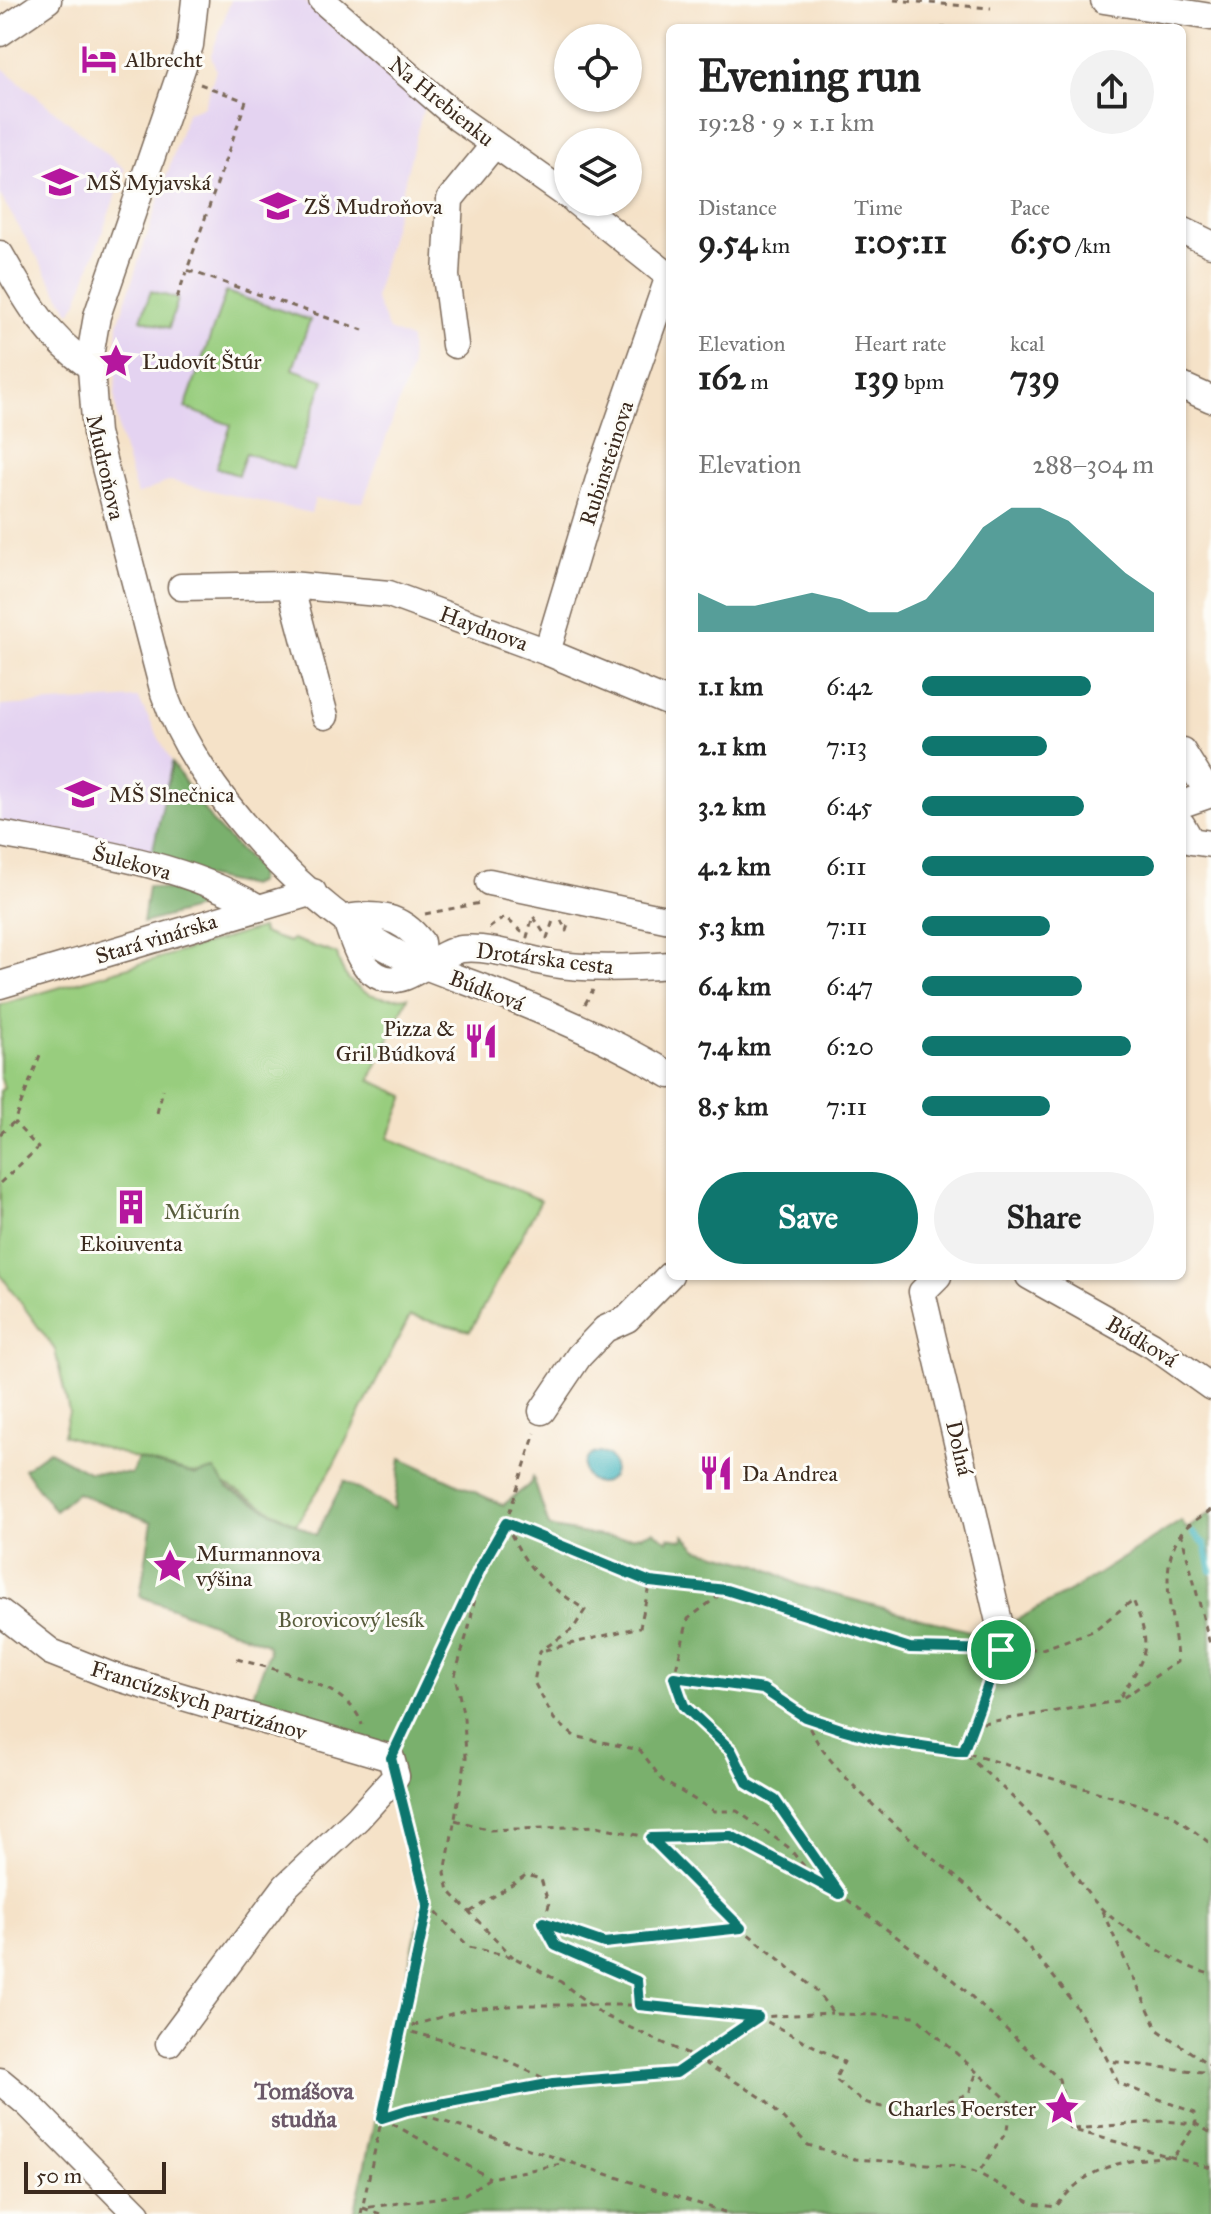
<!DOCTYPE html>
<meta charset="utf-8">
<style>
body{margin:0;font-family:"IM FELL Great Primer",serif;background:#f2f2f2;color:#222;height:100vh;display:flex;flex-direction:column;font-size:30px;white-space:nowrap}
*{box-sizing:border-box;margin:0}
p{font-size:26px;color:#767676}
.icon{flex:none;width:44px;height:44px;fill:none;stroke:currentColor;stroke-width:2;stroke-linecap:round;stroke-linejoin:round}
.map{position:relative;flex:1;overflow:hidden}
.panel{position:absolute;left:666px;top:24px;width:520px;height:1256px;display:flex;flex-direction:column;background:#fff;border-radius:12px;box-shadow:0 2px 6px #0004}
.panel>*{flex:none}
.buttons{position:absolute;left:554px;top:24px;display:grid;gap:16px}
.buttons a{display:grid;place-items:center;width:88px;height:88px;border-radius:50%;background:#fff;box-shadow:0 2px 6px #0004;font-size:40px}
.scale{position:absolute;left:24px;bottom:20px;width:142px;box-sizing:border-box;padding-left:8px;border:4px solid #3b2a1e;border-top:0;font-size:22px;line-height:28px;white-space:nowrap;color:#3b2a1e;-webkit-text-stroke:6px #fdfcf7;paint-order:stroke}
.pin{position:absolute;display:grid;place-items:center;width:68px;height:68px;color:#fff;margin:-34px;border:4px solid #fff;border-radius:50%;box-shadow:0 2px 8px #0007}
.round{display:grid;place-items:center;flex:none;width:84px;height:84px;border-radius:42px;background:#f2f2f2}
.headline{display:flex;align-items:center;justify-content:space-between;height:136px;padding:0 32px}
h1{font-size:44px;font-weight:800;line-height:60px}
.figures{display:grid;grid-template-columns:repeat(3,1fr);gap:12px;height:136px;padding:8px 32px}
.figures div{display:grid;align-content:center}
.figures b{font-size:34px;font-weight:800}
.figures small{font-size:22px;font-weight:400}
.figures p{font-size:22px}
.chart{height:224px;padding:16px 32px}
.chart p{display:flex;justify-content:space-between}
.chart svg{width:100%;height:144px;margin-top:8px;fill:#0f766e;opacity:.7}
.button{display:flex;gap:16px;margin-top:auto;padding:16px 32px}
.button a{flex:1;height:92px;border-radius:48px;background:#0f766e;color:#fff;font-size:32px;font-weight:800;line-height:92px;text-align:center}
.button a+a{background:#f2f2f2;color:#222}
ul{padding:0 32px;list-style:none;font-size:26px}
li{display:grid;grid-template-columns:128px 96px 1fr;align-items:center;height:60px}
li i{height:20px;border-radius:10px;background:#0f766e}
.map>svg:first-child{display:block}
.built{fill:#e4d3f1}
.green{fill:#98cd7e;stroke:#6a7c4e;stroke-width:2}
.forest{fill:#7ab06d;stroke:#5a6d46;stroke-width:2}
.water{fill:#46b6be;stroke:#40706e;stroke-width:2}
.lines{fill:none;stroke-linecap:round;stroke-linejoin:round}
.stream{stroke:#46b6be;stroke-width:6}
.minor-casing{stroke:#7c6a5a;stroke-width:29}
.path{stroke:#7c6a5a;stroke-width:3;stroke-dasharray:6 6;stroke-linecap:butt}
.minor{stroke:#fff;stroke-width:26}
.route-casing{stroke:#fff;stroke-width:16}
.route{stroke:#0f766e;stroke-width:10}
.labels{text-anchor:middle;stroke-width:6;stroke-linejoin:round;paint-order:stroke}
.poi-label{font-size:22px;fill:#3b2a1e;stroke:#fdfcf7;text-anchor:start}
.street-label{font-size:22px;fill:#3b2a1e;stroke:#fdfcf7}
.park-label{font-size:22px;fill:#575b3b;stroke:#fdfcf7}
.neighbourhood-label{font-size:24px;font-weight:bold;fill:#6c5969;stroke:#fdfcf7}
</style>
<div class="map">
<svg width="1211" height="2214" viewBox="0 0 1211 2214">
<rect width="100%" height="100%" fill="#fdfcf7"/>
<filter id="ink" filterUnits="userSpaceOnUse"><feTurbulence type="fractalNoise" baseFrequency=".0125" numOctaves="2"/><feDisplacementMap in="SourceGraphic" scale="16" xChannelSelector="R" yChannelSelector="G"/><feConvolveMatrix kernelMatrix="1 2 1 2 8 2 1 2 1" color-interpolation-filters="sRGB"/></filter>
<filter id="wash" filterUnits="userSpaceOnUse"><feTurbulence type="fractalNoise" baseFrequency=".006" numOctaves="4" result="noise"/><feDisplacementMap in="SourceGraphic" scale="32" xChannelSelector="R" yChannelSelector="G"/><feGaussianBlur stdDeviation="1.8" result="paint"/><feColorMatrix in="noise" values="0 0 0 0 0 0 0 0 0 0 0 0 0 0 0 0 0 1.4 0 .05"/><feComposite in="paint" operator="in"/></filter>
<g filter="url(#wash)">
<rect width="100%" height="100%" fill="#f5e2c8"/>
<g class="built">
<path d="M231,0H304L424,105L375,298L389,330L410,339L411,369L363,502L315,499L311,513L170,481L137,495L119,433L115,399L118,324L187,113L204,106L216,70L211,55Z"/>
<path d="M0,66L125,169L77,303L70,313L0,195Z"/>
<path d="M138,698L172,763L151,858L0,825V706Z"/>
</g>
<g class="green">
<path d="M151,291L178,299L169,328L141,319Z"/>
<path d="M226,292L310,320L293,369L324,380L293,469L246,453L238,475L216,468L231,425L185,408Z"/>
<path d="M261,928L262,933L289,942L292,939L337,954C344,989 374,1002 408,997L370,1080L405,1096L388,1138L541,1200L470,1331L410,1316L330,1472L296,1524L206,1474L182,1473L63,1435L69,1412L55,1350L0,1274V1091L4,1088L0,1075V1005Z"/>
</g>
<g class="forest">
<path d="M172,763L214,824L259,870L258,882L250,886L194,874L151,858Z"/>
<path d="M148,886C174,892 198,893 225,901L143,923Z"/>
<path d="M49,1451L88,1472L131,1474L138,1459L196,1475L214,1470L228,1489L316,1535L344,1481L394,1509L401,1458L503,1505L530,1484L533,1477L549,1526L553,1528C582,1533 626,1544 653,1531L668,1541L669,1537L683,1540L684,1535L698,1549L760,1565L799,1585L987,1636L1076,1588L1181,1521L1187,1529L1211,1512V2214H354L423,1901L386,1763L248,1708L269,1652L267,1644L140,1596L152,1522L77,1493L55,1511L24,1469Z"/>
</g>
<circle class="water" cx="599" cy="1468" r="15"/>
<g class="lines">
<path class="stream" d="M1193,1533L1205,1544L1211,1571"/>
</g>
</g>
<g filter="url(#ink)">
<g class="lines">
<g class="minor-casing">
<g id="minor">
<path d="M195,0L190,45L97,316L90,356L96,433L164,693C197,791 311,912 404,957C432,970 461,979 489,990C552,1014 612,1040 670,1075"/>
<path d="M322,0L459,119L568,196"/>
<path d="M1104,0L1211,17"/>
<path d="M0,33L48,0"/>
<path d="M576,202L670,277"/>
<path d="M1182,230L1211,244"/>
<path d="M0,254C27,301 44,334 89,366"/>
<path d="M455,345L446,276L450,199L494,145"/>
<path d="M1182,386L1211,399"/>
<path d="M181,587L290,585"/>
<path d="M547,652L602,469L669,276"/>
<path d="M325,716L290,585L389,594L547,652L670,703"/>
<path d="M1182,751L1209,794"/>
<path d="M1182,804L1211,794"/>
<path d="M1182,825L1191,841L1211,844"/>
<path d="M0,834C86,850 182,863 259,908"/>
<path d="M489,882L670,920"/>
<path d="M345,918C354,940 358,969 383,978C408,987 436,952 462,949C490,946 525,959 553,964C591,970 632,968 670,965"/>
<path d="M345,918C376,913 401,915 421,942L423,965"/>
<path d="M0,985L313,892"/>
<path d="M938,1276L922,1292L1000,1626"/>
<path d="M1029,1276L1152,1345L1211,1387"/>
<path d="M542,1411L579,1356L605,1329L627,1319L670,1275"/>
<path d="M0,1612L51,1652L112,1676L391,1758L396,1776L358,1818L286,1886L169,2043"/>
<path d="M0,2081L29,2105L137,2214"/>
</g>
</g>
<g class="path">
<path d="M894,0L991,8"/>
<path d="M941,28H960"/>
<path d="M200,84L245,101"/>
<path d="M246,101L187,270L363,330"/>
<path d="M177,298L186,272"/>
<path d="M425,914L480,903"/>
<path d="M561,920L566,931L569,922"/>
<path d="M489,928L505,917L527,937L533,916L547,938L554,918"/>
<path d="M585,1004L593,990"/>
<path d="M157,1113L163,1089"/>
<path d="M0,1134L14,1122L40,1055"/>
<path d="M0,1183L38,1148L14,1122"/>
<path d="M1211,1510C1202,1516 1187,1524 1181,1533C1155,1571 1176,1619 1177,1662L1118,1701L976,1724L963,1752C992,1778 1021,1803 1046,1833C1065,1856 1079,1887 1101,1908C1121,1928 1183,1969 1211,1974"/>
<path d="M506,1523L650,1582L726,1590L688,1619L674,1677L763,1689L805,1717L841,1729L880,1740L963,1752L1171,1814L1211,1844"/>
<path d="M506,1523C528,1574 541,1579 585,1610L573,1629L540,1651L534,1682L554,1719L574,1736L640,1750L663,1781L714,1811H737L788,1847L814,1878L837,1892"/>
<path d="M1181,1532L1211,1648"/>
<path d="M482,1565L469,1627L455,1675L464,1718L466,1758L445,1873L449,1891L513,1957"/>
<path d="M726,1590L910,1648L1042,1649L1093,1631L1133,1600C1153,1648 1147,1655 1120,1697"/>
<path d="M545,1650L640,1627L650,1582"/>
<path d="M237,1659C274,1670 351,1684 362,1725"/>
<path d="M674,1677L684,1706L731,1750L748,1784L775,1800L840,1894L955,1981L1059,2079L1070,2129L1211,2168"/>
<path d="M805,1717C823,1774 934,1856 981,1899C1032,1947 1076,1998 1108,2061L1211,2073"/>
<path d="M976,1723L1001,1650"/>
<path d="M400,1740L482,1565L506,1523L535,1433"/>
<path d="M455,1820L490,1830L597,1826L651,1838L741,1928L814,1988L834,2014L915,2016L1010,2102L1007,2131L978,2173"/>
<path d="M651,1838L731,1836L810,1875"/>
<path d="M428,1904L469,1947L513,1957L561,1982L603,2015L700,2060L764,2099L808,2145L855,2159L957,2166L978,2173L1033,2204L1056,2207C1088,2164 1124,2160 1174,2156L1196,2124L1211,2133"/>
<path d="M1102,1911L1158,2030L1211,2066"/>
<path d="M470,1912L526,1875L541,1879L549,1905L543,1922L556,1946L637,1981L639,2005"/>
<path d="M543,1922L604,1943L739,1928"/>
<path d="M401,2029L468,2009L521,2005H639L758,2017L832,2013"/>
<path d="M401,2029L490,2053L552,2082"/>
<path d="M411,2111L731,2214"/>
<path d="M382,2118L407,2110L553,2083L676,2073L758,2017L844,2062L835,2079C844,2086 855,2097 865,2102C896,2115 940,2107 969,2093L977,2072"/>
<path d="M382,2118L490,2178"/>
<path d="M1074,2129L1164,2121L1196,2124L1195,2113L1118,2083L1108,2061"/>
<path d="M361,2214L428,1904L403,1800"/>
<path d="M380,2214L363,2208L465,2194L490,2178L566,2163"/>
</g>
<use href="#minor" class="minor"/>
</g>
</g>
<g class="lines" filter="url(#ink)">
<g class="route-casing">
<path id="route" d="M506,1523L650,1582L726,1590L910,1648L1001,1650L963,1752L880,1740L841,1729L805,1717L763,1689L674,1677L684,1706L731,1750L748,1784L775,1800L840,1894L731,1836L651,1838L741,1928L604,1943L543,1922L556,1946L637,1981L639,2005L758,2017L676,2073L553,2083L407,2110L382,2118L428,1904L391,1758L482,1565Z"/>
</g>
<use href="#route" class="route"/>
</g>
<defs>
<g id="hotel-bare" transform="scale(2.76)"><path d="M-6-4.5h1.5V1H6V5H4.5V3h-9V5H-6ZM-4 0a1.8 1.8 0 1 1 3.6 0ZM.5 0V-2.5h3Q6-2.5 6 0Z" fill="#b5179e" stroke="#fdfcf7" stroke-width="2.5" paint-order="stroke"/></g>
<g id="school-bare" transform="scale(2.76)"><path d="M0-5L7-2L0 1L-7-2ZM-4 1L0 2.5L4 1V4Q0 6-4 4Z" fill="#b5179e" stroke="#fdfcf7" stroke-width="2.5" paint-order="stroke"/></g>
<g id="sight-bare" transform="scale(2.76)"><path d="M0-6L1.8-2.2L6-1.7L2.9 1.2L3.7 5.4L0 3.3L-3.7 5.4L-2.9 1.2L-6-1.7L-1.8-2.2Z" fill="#b5179e" stroke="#fdfcf7" stroke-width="2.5" paint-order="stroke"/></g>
<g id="restaurant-bare" transform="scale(2.76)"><path d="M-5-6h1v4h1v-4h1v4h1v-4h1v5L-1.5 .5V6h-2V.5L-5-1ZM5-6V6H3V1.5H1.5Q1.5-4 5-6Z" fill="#b5179e" stroke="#fdfcf7" stroke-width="2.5" paint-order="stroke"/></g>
<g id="building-bare" transform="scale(2.76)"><path d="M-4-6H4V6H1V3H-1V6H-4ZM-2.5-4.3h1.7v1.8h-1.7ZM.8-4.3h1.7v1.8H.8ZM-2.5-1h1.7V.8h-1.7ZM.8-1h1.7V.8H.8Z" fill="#b5179e" stroke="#fdfcf7" stroke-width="2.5" paint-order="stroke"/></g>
</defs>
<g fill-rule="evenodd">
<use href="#hotel-bare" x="99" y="59"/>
<use href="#school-bare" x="60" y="182"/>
<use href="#school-bare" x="278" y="206"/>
<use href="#sight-bare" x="116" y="361"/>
<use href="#school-bare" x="83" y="794"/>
<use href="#restaurant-bare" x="481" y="1041"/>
<use href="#building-bare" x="131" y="1207"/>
<use href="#restaurant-bare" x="716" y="1473"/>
<use href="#sight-bare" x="170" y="1566"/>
<use href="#sight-bare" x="1062" y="2108"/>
</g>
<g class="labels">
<g class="poi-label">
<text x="125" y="67">Albrecht</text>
<text x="86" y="190">MŠ Myjavská</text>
<text x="304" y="214">ZŠ Mudroňova</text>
<text x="142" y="369">Ľudovít Štúr</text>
<text x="109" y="802">MŠ Slnečnica</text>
<text x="455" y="1036" text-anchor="end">Pizza &amp;<tspan x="455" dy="25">Gril Búdková</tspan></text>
<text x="131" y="1251" text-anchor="middle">Ekoiuventa</text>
<text x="742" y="1481">Da Andrea</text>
<text x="196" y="1561">Murmannova<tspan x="196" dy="25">výšina</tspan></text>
<text x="1036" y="2116" text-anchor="end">Charles Foerster</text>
</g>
<g class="street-label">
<text transform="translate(442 101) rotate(39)" y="8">Na Hrebienku</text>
<text transform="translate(606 463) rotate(-72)" y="8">Rubinsteinova</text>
<text transform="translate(106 467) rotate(77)" y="8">Mudroňova</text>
<text transform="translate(484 628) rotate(20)" y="8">Haydnova</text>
<text transform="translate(132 862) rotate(15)" y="8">Šulekova</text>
<text transform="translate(156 938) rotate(-17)" y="8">Stará vinárska</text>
<text transform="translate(545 958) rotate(7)" y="8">Drotárska cesta</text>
<text transform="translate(487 990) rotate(21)" y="8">Búdková</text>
<text transform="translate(1142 1341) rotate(31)" y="8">Búdková</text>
<text transform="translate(960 1448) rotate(77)" y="8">Dolná</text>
<text transform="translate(199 1700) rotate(17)" y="8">Francúzskych partizánov</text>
</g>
<g class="park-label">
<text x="202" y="1219">Mičurín</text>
<text x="351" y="1627">Borovicový lesík</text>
</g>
<g class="neighbourhood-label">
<text x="304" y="2099">Tomášova<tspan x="304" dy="28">studňa</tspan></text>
</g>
</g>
</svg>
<div class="buttons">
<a><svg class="icon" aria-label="locate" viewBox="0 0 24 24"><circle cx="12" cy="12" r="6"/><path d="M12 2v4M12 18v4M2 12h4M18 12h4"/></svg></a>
<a><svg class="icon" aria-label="layers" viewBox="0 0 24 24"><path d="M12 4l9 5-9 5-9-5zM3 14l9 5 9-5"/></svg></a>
</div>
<div class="scale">50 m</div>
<div class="pin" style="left:1001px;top:1650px;background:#1e9e55"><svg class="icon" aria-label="arrive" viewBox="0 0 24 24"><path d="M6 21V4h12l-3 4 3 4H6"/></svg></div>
<section class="panel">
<div class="headline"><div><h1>Evening run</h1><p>19:28 · 9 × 1.1 km</p></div><a class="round"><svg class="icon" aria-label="share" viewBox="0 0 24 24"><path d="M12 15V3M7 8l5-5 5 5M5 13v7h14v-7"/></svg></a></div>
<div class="figures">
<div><p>Distance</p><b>9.54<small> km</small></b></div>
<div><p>Time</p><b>1:05:11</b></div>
<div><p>Pace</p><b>6:50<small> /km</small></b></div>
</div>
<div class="figures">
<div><p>Elevation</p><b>162<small> m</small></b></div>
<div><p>Heart rate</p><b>139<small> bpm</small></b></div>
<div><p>kcal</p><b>739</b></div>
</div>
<div class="chart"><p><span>Elevation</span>288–304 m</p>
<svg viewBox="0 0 160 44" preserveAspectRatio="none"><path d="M0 44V32L10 36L20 36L30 34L40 32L50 34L60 38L70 38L80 34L90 24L100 12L110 6L120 6L130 10L140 18L150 26L160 32V44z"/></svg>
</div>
<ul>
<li><b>1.1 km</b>6:42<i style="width:73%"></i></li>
<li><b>2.1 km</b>7:13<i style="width:54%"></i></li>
<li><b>3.2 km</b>6:45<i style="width:70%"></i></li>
<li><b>4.2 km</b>6:11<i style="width:100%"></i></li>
<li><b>5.3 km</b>7:11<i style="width:55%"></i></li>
<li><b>6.4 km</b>6:47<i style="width:69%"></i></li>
<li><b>7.4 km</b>6:20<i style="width:90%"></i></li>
<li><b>8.5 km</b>7:11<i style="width:55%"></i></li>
</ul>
<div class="button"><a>Save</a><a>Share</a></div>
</section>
</div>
